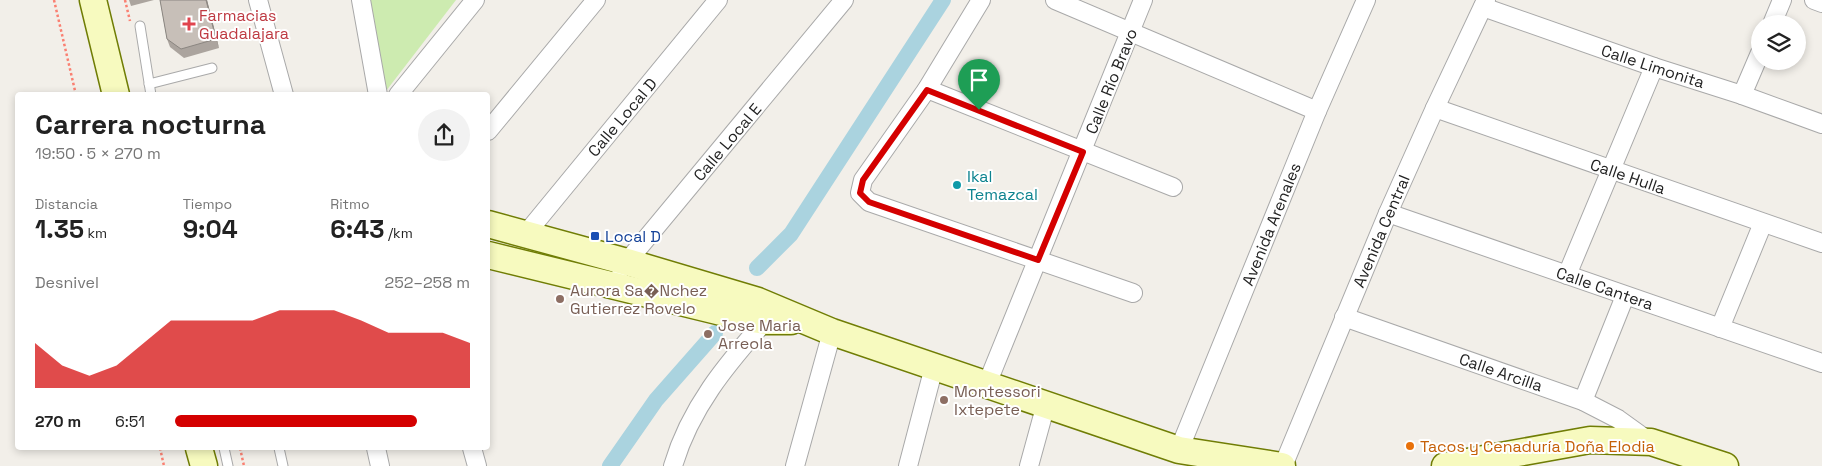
<!DOCTYPE html>
<html lang="es">
<meta charset="utf-8">
<style>
body{margin:0;font-family:"Space Grotesk",sans-serif;background:#f2f2f2;color:#222;height:100vh;display:flex;flex-direction:column;font-size:19px;white-space:nowrap}
*{box-sizing:border-box;margin:0}
p{font-size:16px;color:#767676}
.icon{flex:none;width:28px;height:28px;fill:none;stroke:currentColor;stroke-width:2;stroke-linecap:round;stroke-linejoin:round}
.map{position:relative;flex:1;overflow:hidden}
.sheet{position:absolute;left:15px;top:92px;width:475px;height:358px;display:flex;flex-direction:column;background:#fff;border-radius:5px;box-shadow:0 2px 8px #0003}
.sheet>*{flex:none}
.buttons{position:absolute;left:1751px;top:15px;display:grid;gap:10px}
.buttons a{display:grid;place-items:center;width:55px;height:55px;border-radius:50%;background:#fff;box-shadow:0 2px 8px #0003;font-size:25px}
.pin{position:absolute;display:grid;place-items:center;width:42px;height:42px;color:#fff;margin:-51px -21px;border-radius:50% 50% 50% 0;rotate:-45deg;box-shadow:0 0 5px #0007}
.pin .icon{rotate:45deg}
.round{display:grid;place-items:center;flex:none;width:52px;height:52px;border-radius:26px;background:#f2f2f2}
.head{display:flex;align-items:center;justify-content:space-between;height:85px;padding:0 20px}
h1{font-size:28px;font-weight:800;line-height:38px}
.metrics{display:grid;grid-template-columns:repeat(3,1fr);gap:8px;height:85px;padding:5px 20px}
.metrics div{display:grid;align-content:center}
.metrics b{font-size:25px;font-weight:800}
.metrics small{font-size:14px;font-weight:400}
.metrics p{font-size:14px}
.chart{height:140px;padding:10px 20px}
.chart p{display:flex;justify-content:space-between}
.chart svg{width:100%;height:90px;margin-top:5px;fill:#d40000;opacity:.7}
ul{padding:0 20px;list-style:none;font-size:16px}
li{display:grid;grid-template-columns:80px 60px 1fr;align-items:center;height:38px}
li i{height:12px;border-radius:6px;background:#d40000}
.map>svg:first-child{display:block}
.grass{fill:#cdebb0}
.lines{fill:none;stroke-linecap:round;stroke-linejoin:round}
.canal{stroke:#aad3df;stroke-width:16}
.lane-casing{stroke:#a9a9a9;stroke-width:11}
.street-casing{stroke:#a9a9a9;stroke-width:20}
.secondary-casing{stroke:#707d05;stroke-width:29}
.path{stroke:#fa8072;stroke-width:2.5;stroke-dasharray:2.5 2.5;stroke-linecap:butt}
.lane{stroke:#fff;stroke-width:9}
.street{stroke:#fff;stroke-width:18}
.secondary{stroke:#f7fabf;stroke-width:26}
.wall{fill:#aba49e}
.shaded-wall{fill:#8b8681}
.building{fill:#c7bfb8;stroke:#8b8681}
.route-casing{stroke:#fff;stroke-width:10}
.route{stroke:#d40000;stroke-width:6}
.health-dot{fill:#e0444e;stroke:#fff;stroke-width:2}
.culture-dot{fill:#0f9aa8;stroke:#fff;stroke-width:2}
.transit-dot{fill:#1a4fb4;stroke:#fff;stroke-width:2}
.education-dot{fill:#8d6e63;stroke:#fff;stroke-width:2}
.food-dot{fill:#e8710a;stroke:#fff;stroke-width:2}
.labels{text-anchor:middle;stroke-width:4;stroke-linejoin:round;paint-order:stroke}
.health-label{font-size:16px;fill:#be3a42;stroke:#fff;text-anchor:start}
.street-label{font-size:16px;fill:#222;stroke:#fff}
.culture-label{font-size:16px;fill:#0d838f;stroke:#fff;text-anchor:start}
.transit-label{font-size:16px;fill:#164399;stroke:#fff;text-anchor:start}
.education-label{font-size:16px;fill:#785e54;stroke:#fff;text-anchor:start}
.food-label{font-size:16px;fill:#c56008;stroke:#fff;text-anchor:start}
</style>
<div class="map">
<svg width="1822" height="466" viewBox="0 0 1822 466">
<rect width="100%" height="100%" fill="#f2efe9"/>
<path class="grass" d="M367,0H456L386,91Z"/>
<g class="lines">
<g class="canal">
<path d="M757,268L791,234L943,0"/>
<path d="M610,466L656,400L715,333"/>
</g>
<g class="lane-casing">
<g id="lane">
<path d="M140,26L151,95"/>
<path d="M149,84L212,68"/>
<path d="M224,448L228,466"/>
<path d="M279,448L283,466"/>
</g>
</g>
<g class="street-casing">
<g id="street">
<path d="M258,0L284,95"/>
<path d="M361,0L378,95"/>
<path d="M981,0L927,89L863,180L860,193L869,202L1133,293"/>
<path d="M1055,0L1317,111"/>
<path d="M1814,0L1822,3"/>
<path d="M1483,7L1654,67L1742,95L1822,124"/>
<path d="M1772,24L1782,0"/>
<path d="M927,89L1173,187"/>
<path d="M398,95L475,0"/>
<path d="M1742,95L1760,53"/>
<path d="M1435,108L1822,243"/>
<path d="M488,131L596,0"/>
<path d="M1388,213L1822,363"/>
<path d="M525,235L718,0"/>
<path d="M621,269L844,0"/>
<path d="M1567,275L1654,67"/>
<path d="M1344,317L1583,401L1618,419L1650,442"/>
<path d="M1720,328L1763,223"/>
<path d="M987,384L1143,0"/>
<path d="M1583,401L1625,296"/>
<path d="M376,448L380,466"/>
<path d="M472,448L477,466"/>
<path d="M1179,450L1317,111L1366,0"/>
<path d="M673,466C690,408 726,365 765,321L767,315"/>
<path d="M795,466L832,332"/>
<path d="M908,466L934,367"/>
<path d="M1029,466L1046,404"/>
<path d="M1283,466L1388,213L1435,108L1486,0"/>
</g>
</g>
<g class="secondary-casing">
<g id="secondary">
<path d="M93,0L116,95"/>
<path d="M488,224L627,262L758,301L832,332L1179,450L1282,466"/>
<path d="M488,255L746,318L765,321H791"/>
<path d="M199,448L204,466"/>
<path d="M1445,466L1590,440L1651,442L1725,466"/>
</g>
</g>
<g class="path">
<path d="M54,0L76,95"/>
<path d="M125,0L130,21"/>
<path d="M160,448L164,466"/>
<path d="M240,448L244,466"/>
</g>
<use href="#lane" class="lane"/>
<use href="#street" class="street"/>
<use href="#secondary" class="secondary"/>
</g>
<g class="wall">
<path d="M129,0H154L131,6Z"/>
<path d="M160,0H207L219,48L184,58L170,47L167,39Z"/>
</g>
<path class="shaded-wall" d="M206,0H207L219,48L216,39Z"/>
<path class="building" d="M160,0H206L216,39L181,49L167,39Z"/>
<g class="lines">
<g class="route-casing">
<path id="route" d="M927,90L1083,152L1038,260L869,202L860,193L863,180Z"/>
</g>
<use href="#route" class="route"/>
</g>
<path class="health-dot" d="M186.5 16.5h5v5h5v5h-5v5h-5v-5h-5v-5h5z"/>
<circle class="culture-dot" cx="957" cy="185" r="5"/>
<rect class="transit-dot" x="590" y="231" width="10" height="10" rx="2.5"/>
<g class="education-dot">
<circle cx="560" cy="299" r="5"/>
<circle cx="708" cy="334" r="5"/>
<circle cx="944" cy="400" r="5"/>
</g>
<circle class="food-dot" cx="1410" cy="446" r="5"/>
<g class="labels">
<g class="health-label">
<text x="199" y="21">Farmacias<tspan x="199" dy="18">Guadalajara</tspan></text>
</g>
<g class="street-label">
<text transform="translate(1653 66) rotate(18)" y="6">Calle Limonita</text>
<text transform="translate(1111 81) rotate(-68)" y="6">Calle Río Bravo</text>
<text transform="translate(622 117) rotate(-50)" y="6">Calle Local D</text>
<text transform="translate(727 142) rotate(-50)" y="6">Calle Local E</text>
<text transform="translate(1628 176) rotate(19)" y="6">Calle Hulla</text>
<text transform="translate(1271 224) rotate(-68)" y="6">Avenida Arenales</text>
<text transform="translate(1381 231) rotate(-67)" y="6">Avenida Central</text>
<text transform="translate(1605 288) rotate(19)" y="6">Calle Cantera</text>
<text transform="translate(1501 372) rotate(19)" y="6">Calle Arcilla</text>
</g>
<g class="culture-label">
<text x="967" y="182">Ikal<tspan x="967" dy="18">Temazcal</tspan></text>
</g>
<g class="transit-label">
<text x="605" y="242">Local D</text>
</g>
<g class="education-label">
<text x="570" y="296">Aurora Sa�Nchez<tspan x="570" dy="18">Gutierrez Rovelo</tspan></text>
<text x="718" y="331">Jose Maria<tspan x="718" dy="18">Arreola</tspan></text>
<text x="954" y="397">Montessori<tspan x="954" dy="18">Ixtepete</tspan></text>
</g>
<g class="food-label">
<text x="1420" y="452">Tacos y Cenaduría Doña Elodia</text>
</g>
</g>
</svg>
<div class="buttons">
<a><svg class="icon" aria-label="layers" viewBox="0 0 24 24"><path d="M12 4l9 5-9 5-9-5zM3 14l9 5 9-5"/></svg></a>
</div>
<div class="pin" style="left:979px;top:110px;background:#1e9e55"><svg class="icon" aria-label="arrive" viewBox="0 0 24 24"><path d="M6 21V4h12l-3 4 3 4H6"/></svg></div>
<section class="sheet">
<div class="head"><div><h1>Carrera nocturna</h1><p>19:50 · 5 × 270 m</p></div><a class="round"><svg class="icon" aria-label="share" viewBox="0 0 24 24"><path d="M12 15V3M7 8l5-5 5 5M5 13v7h14v-7"/></svg></a></div>
<div class="metrics">
<div><p>Distancia</p><b>1.35<small> km</small></b></div>
<div><p>Tiempo</p><b>9:04</b></div>
<div><p>Ritmo</p><b>6:43<small> /km</small></b></div>
</div>
<div class="chart"><p><span>Desnivel</span>252–258 m</p>
<svg viewBox="0 0 160 44" preserveAspectRatio="none"><path d="M0 44V22L10 33L20 38L30 33L40 22L50 11L60 11L70 11L80 11L90 6L100 6L110 6L120 11L130 17L140 17L150 17L160 22V44z"/></svg>
</div>
<ul>
<li><b>270 m</b>6:51<i style="width:82%"></i></li>
</ul>
</section>
</div>
